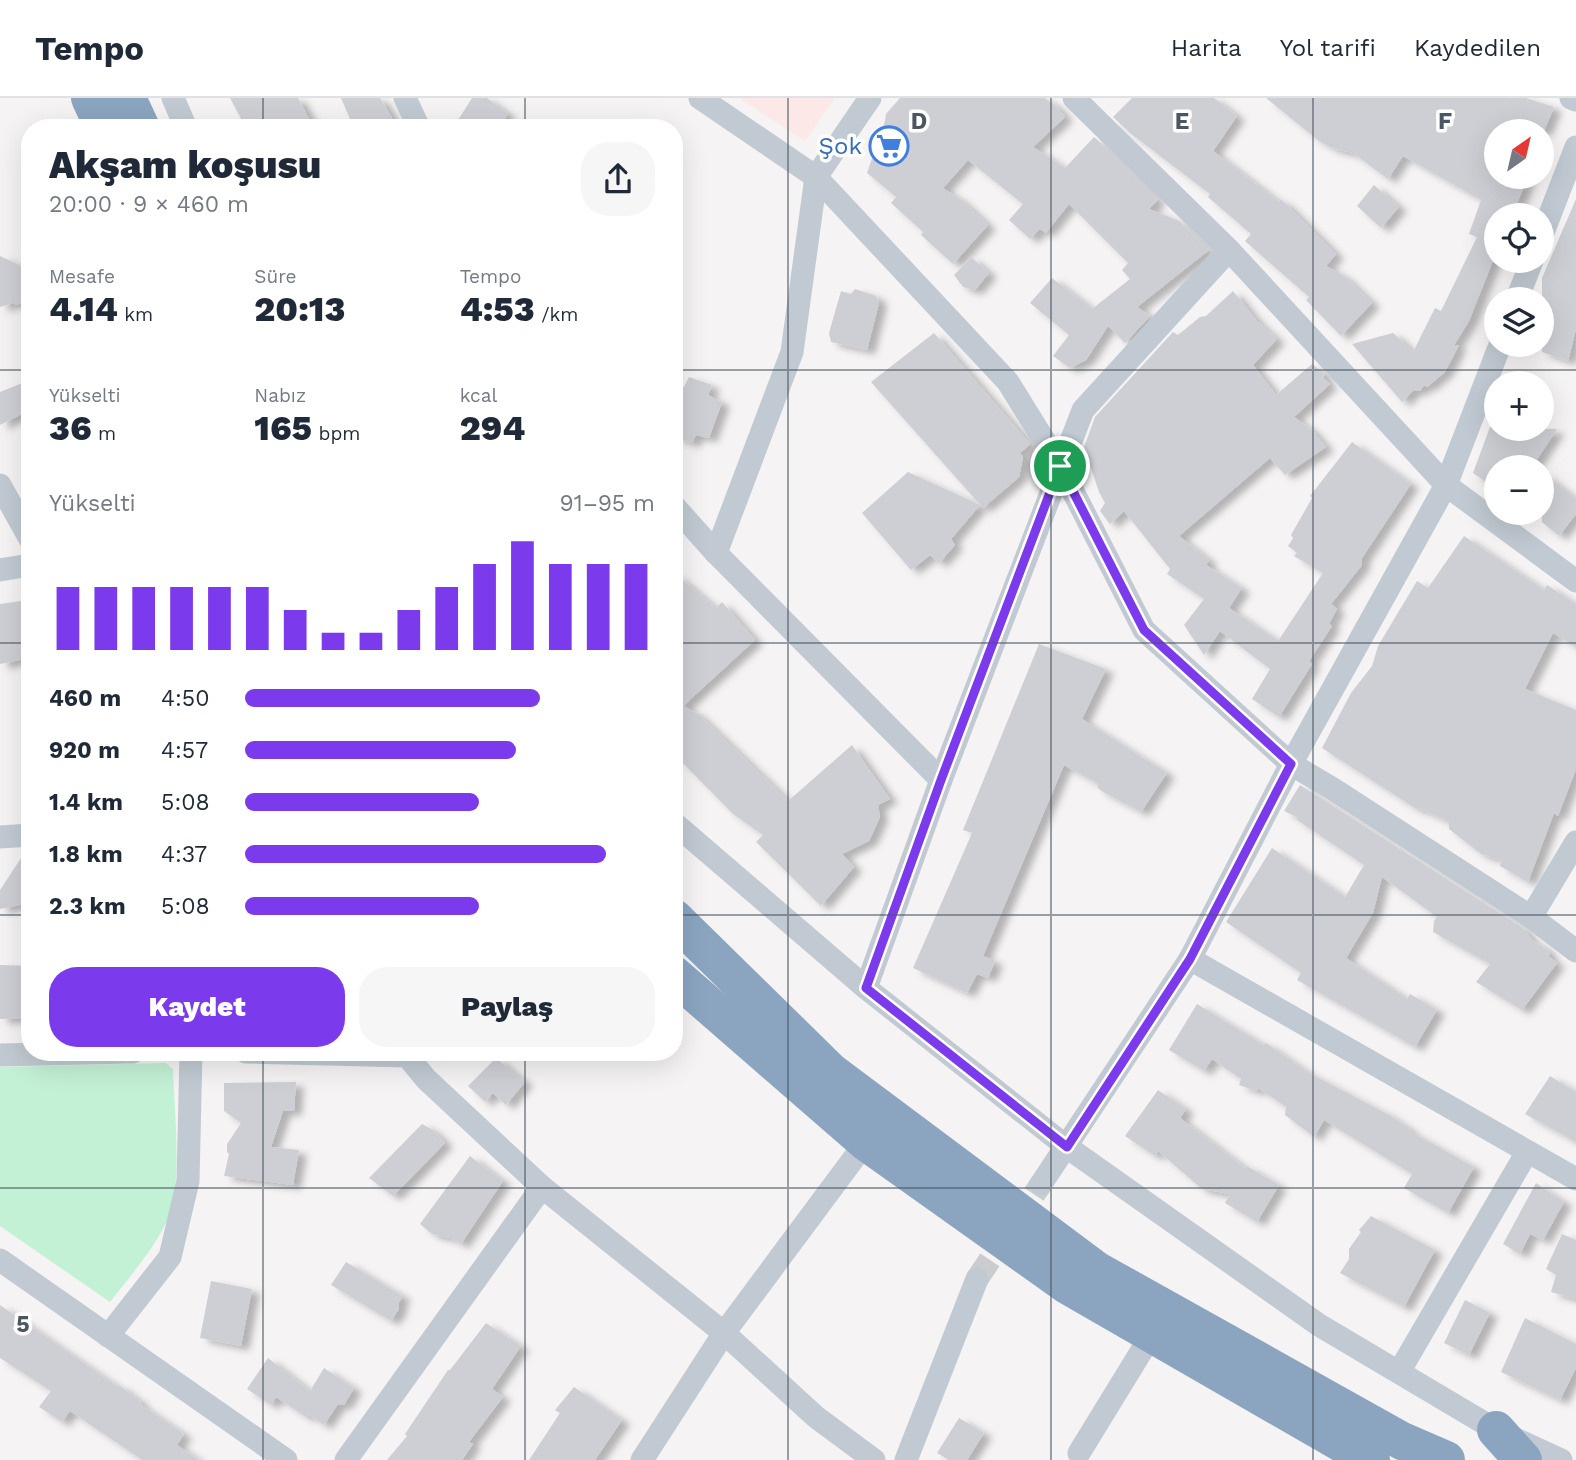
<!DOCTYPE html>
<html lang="tr">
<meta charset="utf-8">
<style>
body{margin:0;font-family:"Work Sans",sans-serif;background:#f6f6f7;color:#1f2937;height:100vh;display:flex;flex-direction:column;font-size:26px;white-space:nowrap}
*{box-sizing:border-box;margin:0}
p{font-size:23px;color:#747a83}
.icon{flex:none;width:38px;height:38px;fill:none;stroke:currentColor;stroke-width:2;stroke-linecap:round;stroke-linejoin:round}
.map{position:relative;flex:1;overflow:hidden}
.side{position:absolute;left:21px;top:21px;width:662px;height:942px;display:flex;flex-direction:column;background:#fff;border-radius:28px;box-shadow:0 7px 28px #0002}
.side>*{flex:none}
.needle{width:46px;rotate:34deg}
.controls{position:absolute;left:1484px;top:21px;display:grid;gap:14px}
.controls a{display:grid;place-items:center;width:70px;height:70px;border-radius:50%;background:#fff;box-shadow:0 7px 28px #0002;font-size:35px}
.pin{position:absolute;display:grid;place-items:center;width:60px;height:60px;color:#fff;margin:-30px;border:4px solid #fff;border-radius:50%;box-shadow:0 2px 7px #0007}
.round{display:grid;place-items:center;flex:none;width:74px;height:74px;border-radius:28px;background:#f6f6f7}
.headline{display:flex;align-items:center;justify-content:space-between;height:119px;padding:0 28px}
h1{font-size:38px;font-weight:800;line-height:52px}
.stats{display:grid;grid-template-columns:repeat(3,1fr);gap:10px;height:119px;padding:7px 28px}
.stats div{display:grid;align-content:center}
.stats b{font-size:35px;font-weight:800}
.stats small{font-size:19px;font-weight:400}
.stats p{font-size:19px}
.chart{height:196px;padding:14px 28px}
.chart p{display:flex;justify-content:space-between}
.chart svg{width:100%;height:126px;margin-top:7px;stroke:#7c3aed;stroke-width:6}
.button{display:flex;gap:14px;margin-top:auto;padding:14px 28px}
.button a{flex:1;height:80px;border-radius:28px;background:#7c3aed;color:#fff;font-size:28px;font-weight:800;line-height:80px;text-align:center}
.button a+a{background:#f6f6f7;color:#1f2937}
ul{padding:0 28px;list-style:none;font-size:23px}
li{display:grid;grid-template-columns:112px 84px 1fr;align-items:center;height:52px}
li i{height:18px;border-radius:9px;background:#7c3aed}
header{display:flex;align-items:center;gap:42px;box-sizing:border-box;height:98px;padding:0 35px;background:#fff;border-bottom:2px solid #e0e1e3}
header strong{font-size:33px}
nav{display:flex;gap:38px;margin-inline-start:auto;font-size:24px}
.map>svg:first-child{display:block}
.medical{fill:#fce8e6}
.green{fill:#c3f1d5}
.building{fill:#cdcfd5;filter:url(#shadow)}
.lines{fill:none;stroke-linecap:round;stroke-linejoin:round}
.street-tunnel{stroke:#caccce;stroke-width:23;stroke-dasharray:23 11;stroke-linecap:butt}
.street{stroke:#c1cad2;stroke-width:23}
.highway{stroke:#8ba5c1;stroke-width:38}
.route-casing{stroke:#fff;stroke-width:14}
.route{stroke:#7c3aed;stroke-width:9}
.grid{fill:none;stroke:#4a5661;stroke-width:2;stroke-opacity:0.55}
.labels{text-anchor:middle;stroke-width:7;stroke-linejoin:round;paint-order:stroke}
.shop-label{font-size:24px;fill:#366cbe;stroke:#fff;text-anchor:end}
.grid-label{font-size:23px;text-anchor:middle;font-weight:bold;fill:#4a5661;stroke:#fff;stroke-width:7;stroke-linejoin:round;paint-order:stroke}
</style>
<header>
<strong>Tempo</strong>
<nav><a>Harita</a><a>Yol tarifi</a><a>Kaydedilen</a></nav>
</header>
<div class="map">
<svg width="1576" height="1362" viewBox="0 0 1576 1362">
<defs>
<filter id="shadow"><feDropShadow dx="8" dy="4.5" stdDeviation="3.5" flood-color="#0004"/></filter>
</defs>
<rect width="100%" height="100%" fill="#f5f3f3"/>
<path class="medical" d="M739,0H835L805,43Z"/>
<path class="green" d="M166,965L173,971C174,1008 183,1089 168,1121C154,1151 130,1178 110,1204L0,1128V969Z"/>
<g class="building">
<path d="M230,0H298L314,30H246Z"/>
<path d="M341,0H380L398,30H354Z"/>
<path d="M472,0H487L508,16L499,30H453Z"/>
<path d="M900,0H1045L1056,8L1065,19L1033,49L1065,70L1094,39L1158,102L1149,111L1179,123L1209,152L1137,209L1150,218L1125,245L1108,228L1086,262L1070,270L1053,258L1069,237L1030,205L1052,180L1092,211L1130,181L1122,172L1128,165L1069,106L1046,135L1040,131L1030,141L1009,122L1023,106L968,62L943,90L961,102L988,127L953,166L921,137L923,134L891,105L896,99L867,75L885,23L886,16Z"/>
<path d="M1132,0H1214L1237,18L1213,53L1279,104L1281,101L1336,156L1326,168L1344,178L1372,205L1341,238L1306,202L1309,199L1245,143L1251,136L1208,99L1210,96L1130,35L1113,19Z"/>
<path d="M1266,0H1526L1554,9L1544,33H1496V79H1528L1512,117H1496V155L1469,223L1454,247H1459L1445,274L1427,289L1424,287L1420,293L1414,292L1402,304L1352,246L1393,235L1413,254L1435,210L1441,213L1477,139L1469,136L1481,102L1403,58L1388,81L1353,55L1332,50L1319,43Z"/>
<path d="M1374,87L1399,109L1381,130L1357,108Z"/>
<path d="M1576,101V231L1568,263L1542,254V180Z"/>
<path d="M0,158L23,169V174L30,188V201L16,207L13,205L0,209Z"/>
<path d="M971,159L989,175L975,192L963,189L954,177Z"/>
<path d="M855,191L876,198L879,205L867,252L831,244L829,235L841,193L851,196Z"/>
<path d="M1233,193L1257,223L1277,241L1253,267L1276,297L1312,266L1325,276L1323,280L1330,286L1294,319L1311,331L1326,349L1285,377L1270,360L1179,438L1209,462L1206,467L1242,490L1229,510L1278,543L1323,475L1294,458L1297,455L1288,448L1293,440L1291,437L1312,400L1310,398L1352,344L1411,386L1362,460V467L1331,506L1337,511L1329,526L1332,528L1309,563L1312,566L1279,619L1252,601L1270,571L1220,533L1204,557L1184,527L1204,501L1167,476L1170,471L1124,413L1110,426L1100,413L1105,405L1099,394L1084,349L1095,319L1173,234L1178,237L1200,219L1206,218Z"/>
<path d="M934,235L1030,346L1020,355L1023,359L1019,379L983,410L871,284Z"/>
<path d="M689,279L712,287L708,297L722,304L709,340L696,337L692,345L674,339V287L684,289Z"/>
<path d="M30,282V312L0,327V294Z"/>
<path d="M1494,318H1496V331H1557L1532,369H1496V391L1473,375Z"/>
<path d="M908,374L980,407L951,441L955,447L939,465L930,457L911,472L862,415Z"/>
<path d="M1542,375L1576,401V416L1559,438L1542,424Z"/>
<path d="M1464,438L1544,492L1547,487L1576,506V549L1553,535L1525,591L1576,612V671L1558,718L1554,715L1528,784L1500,768L1501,762L1481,756L1449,731V724L1419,710L1418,712L1322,650L1351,595L1372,568L1378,548L1417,483L1428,490Z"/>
<path d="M674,475L716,510L722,504L755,542L683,608L698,616L788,703L852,647L890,701L878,707L880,719L869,743L842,756L854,769L821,808L756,744L763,737L733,716L674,656Z"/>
<path d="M21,503L30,512V560L0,566V506Z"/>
<path d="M1039,546L1106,571L1082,621L1167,675L1141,714L1103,694L1098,690V686L1064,667L983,858L995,863L988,880L977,876L967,895L913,870L972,735L963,732Z"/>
<path d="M1300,687L1523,830L1532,842L1544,849L1550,856L1548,858L1557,865L1522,912L1476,884L1490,866L1433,834L1434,823L1437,819L1382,779L1373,815L1346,860L1407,901L1410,896L1437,912L1415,949L1297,882L1301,875L1226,824L1272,750L1345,799L1364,767L1297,722V719L1284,713Z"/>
<path d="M27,751H30V805L0,811V792Z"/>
<path d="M0,867L30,868V920L0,921Z"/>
<path d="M1197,906L1264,947L1266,945L1309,975L1391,1018L1410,1031L1408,1032L1474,1069L1448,1115L1404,1090L1412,1076L1324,1022L1314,1039L1285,1017L1286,1009L1258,990L1256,993L1239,987L1241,981L1212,961L1204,973L1169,952Z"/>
<path d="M496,960L525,984L506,1007L493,995L485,1004L468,988Z"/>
<path d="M1550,978L1576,994V1044L1525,1016Z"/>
<path d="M296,984L294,1013H283L271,1049L299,1052L293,1087L224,1078L229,1056L227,1054V1046L241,1025L224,1013V985Z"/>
<path d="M1158,992L1186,1011L1180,1020L1245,1070L1247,1068L1279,1087L1257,1124L1225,1105L1230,1096L1202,1091L1158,1053L1155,1058L1125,1038Z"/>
<path d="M422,1026L433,1032L445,1045L393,1098L369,1080Z"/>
<path d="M470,1058L503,1083L461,1146L451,1140L432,1136L420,1126Z"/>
<path d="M1536,1085L1564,1104L1543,1142L1530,1136L1520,1156L1503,1146Z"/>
<path d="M1371,1118L1435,1152L1404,1209L1340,1175L1349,1161V1151L1361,1134L1359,1132Z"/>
<path d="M1562,1136L1576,1142V1201L1551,1194L1556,1177L1546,1171Z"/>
<path d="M346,1164L403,1198L399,1204V1211L391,1223L331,1187Z"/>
<path d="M211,1183L252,1191L241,1248L200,1240Z"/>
<path d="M1465,1202L1490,1215L1469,1257L1444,1245Z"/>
<path d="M0,1207L118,1289L119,1287L141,1304L140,1306L184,1336L177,1347L199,1362H142L70,1313L62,1324L39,1309L51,1293L0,1260Z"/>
<path d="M1525,1220L1576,1246V1270L1560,1302L1501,1274Z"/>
<path d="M486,1225L521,1248L492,1291L503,1299L469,1344L473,1346L462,1362H387L407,1338L405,1336L448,1272H450Z"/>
<path d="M268,1260L310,1293L324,1270L354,1290L344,1307L338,1306L324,1327L308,1316L306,1319L276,1299L271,1307L247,1291Z"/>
<path d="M574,1289L622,1322L595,1362H529L560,1315L555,1312Z"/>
<path d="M959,1320L984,1335L967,1362H949L937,1355Z"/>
</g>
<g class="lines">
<path class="street-tunnel" d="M977,1181L1041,1086"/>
<g class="street">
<path d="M173,0L186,30"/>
<path d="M405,0L419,30"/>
<path d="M700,0L816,79L1008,284L1060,368L1144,532L1291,666L1333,691L1531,819L1576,853"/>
<path d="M1074,0L1229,152L1446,387L1576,483"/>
<path d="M1571,0L1576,2"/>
<path d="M1542,137L1576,49"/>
<path d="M1229,152L1083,312L941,682L866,890L1067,1049L1319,1227L1496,1332L1561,1362"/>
<path d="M1517,201L1532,163"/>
<path d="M0,387L30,441"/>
<path d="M674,408L716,455L941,682"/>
<path d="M716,455L792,254L816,79L870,0"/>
<path d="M0,472L30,467"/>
<path d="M674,725L866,890"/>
<path d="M0,739L30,737"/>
<path d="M1531,819L1576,744"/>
<path d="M1190,861L1576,1081"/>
<path d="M246,954L408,958"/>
<path d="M404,954L426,981L542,1089L724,1235L642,1362"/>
<path d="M0,957L133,954"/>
<path d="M866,1044L724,1235L816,1319L874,1362"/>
<path d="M1041,1086L1190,861L1291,666L1446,387L1500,247"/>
<path d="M0,1162L286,1362"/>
<path d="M108,1238L170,1159L188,1083L191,954"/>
<path d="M1399,1274L1527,1054"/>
<path d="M1079,1355L1152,1236"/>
<path d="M346,1362L542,1089"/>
<path d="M906,1362L977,1181"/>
</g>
<g class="highway">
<path d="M90,0L104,30"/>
<path d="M127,0L141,30"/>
<path d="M674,820L831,974L1096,1172L1402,1343L1446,1362"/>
<path d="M674,877L866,1044L1067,1187L1371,1362"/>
<path d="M1496,1332L1523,1362"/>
</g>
</g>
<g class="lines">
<g class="route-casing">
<path id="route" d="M1060,368L1144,532L1291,666L1190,861L1067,1049L866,890L941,682Z"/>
</g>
<use href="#route" class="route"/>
</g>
<path class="grid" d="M263,0V30M525,0V30M788,0V1362M1051,0V1362M1313,0V1362M0,272H30M674,272H1576M0,545H30M674,545H1576M0,817H30M674,817H1576M263,954V1362M525,954V1362M0,1090H1576"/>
<defs>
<g id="supermarket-ring" transform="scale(2.0125)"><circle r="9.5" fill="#fff" stroke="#3f7fe0" stroke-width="1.5"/><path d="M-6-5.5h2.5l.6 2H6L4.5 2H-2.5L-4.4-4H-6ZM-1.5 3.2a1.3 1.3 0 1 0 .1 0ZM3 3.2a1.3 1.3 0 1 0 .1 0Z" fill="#3f7fe0"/></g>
</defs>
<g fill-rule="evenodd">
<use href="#supermarket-ring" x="889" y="48"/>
</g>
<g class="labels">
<g class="shop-label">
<text x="862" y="56">Şok</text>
</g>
</g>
<g class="grid-label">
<text x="919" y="31">D</text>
<text x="1182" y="31">E</text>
<text x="1445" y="31">F</text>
<text x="23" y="1234">5</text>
</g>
</svg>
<div class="controls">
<a><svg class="needle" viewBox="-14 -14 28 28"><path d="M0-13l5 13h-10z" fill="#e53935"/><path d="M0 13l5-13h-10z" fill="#747a83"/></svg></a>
<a><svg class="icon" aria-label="locate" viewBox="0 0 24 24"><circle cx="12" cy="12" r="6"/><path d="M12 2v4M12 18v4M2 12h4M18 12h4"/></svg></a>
<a><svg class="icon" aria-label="layers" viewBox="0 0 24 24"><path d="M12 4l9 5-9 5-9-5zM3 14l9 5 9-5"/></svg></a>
<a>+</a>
<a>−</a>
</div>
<div class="pin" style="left:1060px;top:368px;background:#1e9e55"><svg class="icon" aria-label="arrive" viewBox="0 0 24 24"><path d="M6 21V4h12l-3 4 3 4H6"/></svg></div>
<section class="side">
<div class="headline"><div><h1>Akşam koşusu</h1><p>20:00 · 9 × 460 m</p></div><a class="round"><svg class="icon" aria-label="share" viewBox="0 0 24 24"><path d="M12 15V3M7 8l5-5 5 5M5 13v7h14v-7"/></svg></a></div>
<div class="stats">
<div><p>Mesafe</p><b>4.14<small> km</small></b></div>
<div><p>Süre</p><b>20:13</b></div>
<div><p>Tempo</p><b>4:53<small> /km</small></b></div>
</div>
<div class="stats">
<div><p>Yükselti</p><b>36<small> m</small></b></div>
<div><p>Nabız</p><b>165<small> bpm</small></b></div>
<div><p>kcal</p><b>294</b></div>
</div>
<div class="chart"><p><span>Yükselti</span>91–95 m</p>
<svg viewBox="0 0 160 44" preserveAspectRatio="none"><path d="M5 44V22M15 44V22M25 44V22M35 44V22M45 44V22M55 44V22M65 44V30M75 44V38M85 44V38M95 44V30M105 44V22M115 44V14M125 44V6M135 44V14M145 44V14M155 44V14"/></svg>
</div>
<ul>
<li><b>460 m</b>4:50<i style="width:72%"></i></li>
<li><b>920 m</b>4:57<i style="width:66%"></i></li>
<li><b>1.4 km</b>5:08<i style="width:57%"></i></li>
<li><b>1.8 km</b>4:37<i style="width:88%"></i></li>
<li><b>2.3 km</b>5:08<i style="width:57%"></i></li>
</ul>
<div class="button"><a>Kaydet</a><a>Paylaş</a></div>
</section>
</div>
